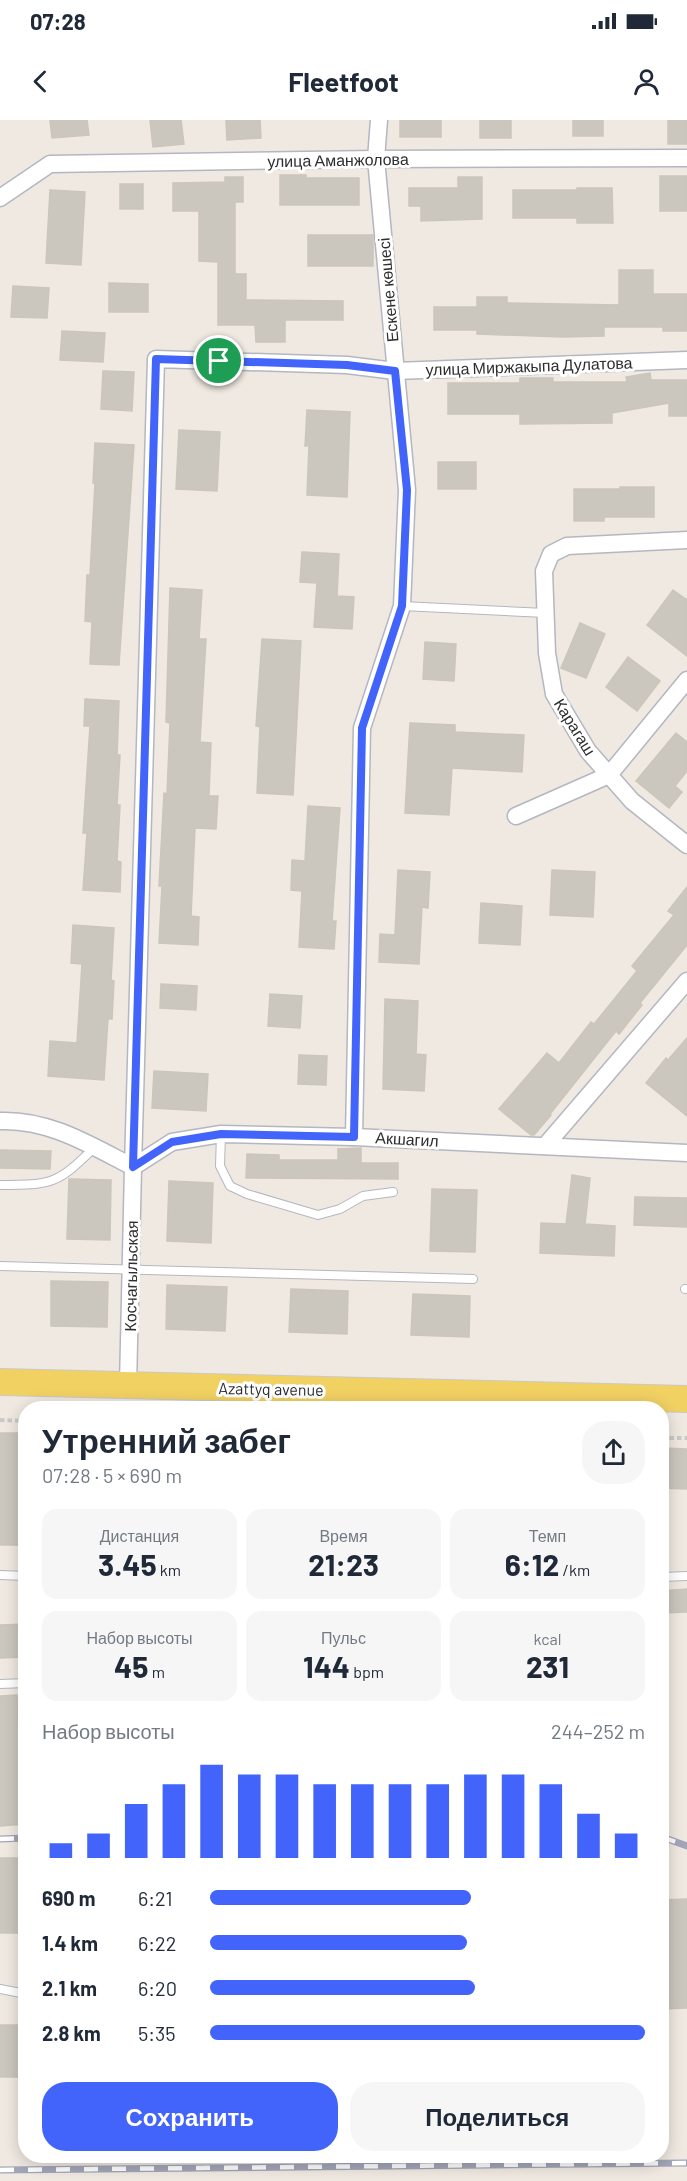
<!DOCTYPE html>
<html lang="ru">
<meta charset="utf-8">
<style>
body{margin:0;font-family:Barlow,sans-serif;background:#f6f6f7;color:#1f2937;height:100vh;display:flex;flex-direction:column;font-size:22px;white-space:nowrap}
*{box-sizing:border-box;margin:0}
p{font-size:20px;color:#747a83}
.icon{flex:none;width:33px;height:33px;fill:none;stroke:currentColor;stroke-width:2;stroke-linecap:round;stroke-linejoin:round}
.map{position:relative;flex:1;overflow:hidden}
.details{position:absolute;left:18px;top:1281px;width:651px;height:762px;display:flex;flex-direction:column;background:#fff;border-radius:24px;box-shadow:0 3px 15px #0003}
.details>*{flex:none}
.pin{position:absolute;display:grid;place-items:center;width:51px;height:51px;color:#fff;margin:-26px;border:3px solid #fff;border-radius:50%;box-shadow:0 2px 6px #0007}
.round{display:grid;place-items:center;flex:none;width:63px;height:63px;border-radius:24px;background:#f6f6f7}
.head{display:flex;align-items:center;justify-content:space-between;height:102px;padding:0 24px}
h1{font-size:33px;font-weight:700;line-height:45px}
.figures{display:grid;grid-template-columns:repeat(3,1fr);gap:9px;height:102px;padding:6px 24px}
.figures div{display:grid;align-content:center;border-radius:15px;background:#f6f6f7;text-align:center}
.figures b{font-size:30px;font-weight:700}
.figures small{font-size:16px;font-weight:400}
.figures p{font-size:16px}
.chart{height:168px;padding:12px 24px}
.chart p{display:flex;justify-content:space-between}
.chart svg{width:100%;height:108px;margin-top:6px;stroke:#4264fb;stroke-width:6}
.action{display:flex;gap:12px;margin-top:auto;padding:12px 24px}
.action a{flex:1;height:69px;border-radius:24px;background:#4264fb;color:#fff;font-size:24px;font-weight:700;line-height:69px;text-align:center}
.action a+a{background:#f6f6f7;color:#1f2937}
ul{padding:0 24px;list-style:none;font-size:20px}
li{display:grid;grid-template-columns:96px 72px 1fr;align-items:center;height:45px}
li i{height:15px;border-radius:8px;background:#4264fb}
.status{display:flex;justify-content:space-between;align-items:center;height:42px;padding:0 30px;background:#fff;direction:ltr}
.status svg{height:16px;fill:currentColor}
header{display:flex;justify-content:space-between;align-items:center;height:78px;padding:0 24px;background:#fff;font-size:27px;font-weight:700}
.map>svg:first-child{display:block}
.building{fill:#cbc7bf;stroke:#cbc5ba;stroke-width:1.5}
.lines{fill:none;stroke-linecap:round;stroke-linejoin:round}
.lane-casing{stroke:#b4b7c1;stroke-width:10}
.street-casing{stroke:#b4b7c1;stroke-width:19}
.primary-casing{stroke:#c9c9c9;stroke-width:28}
.path{stroke:#c9c9c9;stroke-width:4;stroke-dasharray:4.5 3;stroke-linecap:butt}
.lane{stroke:#fff;stroke-width:8}
.street{stroke:#fff;stroke-width:16}
.primary{stroke:#f2d163;stroke-width:26}
.rail-casing{stroke:#a3a6b8;stroke-width:7}
.rail{stroke:#fff;stroke-width:4.5;stroke-dasharray:14;stroke-linecap:butt}
.route-casing{stroke:#fff;stroke-width:12}
.route{stroke:#4264fb;stroke-width:8}
.labels{text-anchor:middle;stroke-width:6;stroke-linejoin:round;paint-order:stroke}
.street-label{font-size:16px;fill:#2e2e2e;stroke:#fff}
</style>
<div class="status"><b>07:28</b><svg viewBox="0 0 49 12"><path d="M0 12V9h3v3zM5 12V6h3v6zM10 12V3h3v9zM15 12V0h3v12zM26 1h20v11H26zM47 4h2v5h-2z"/></svg></div>
<header><svg class="icon" aria-label="back" viewBox="0 0 24 24"><path d="M15 5l-7 7 7 7"/></svg>Fleetfoot<svg class="icon" aria-label="person" viewBox="0 0 24 24"><circle cx="12" cy="8" r="4"/><path d="M4 21q1-7 8-7t8 7"/></svg></header>
<div class="map">
<svg width="687" height="2061" viewBox="0 0 687 2061">
<rect width="100%" height="100%" fill="#efe9e1"/>
<g class="building">
<path d="M50,0H87L89,15L52,18Z"/>
<path d="M150,0H181L184,24L153,27Z"/>
<path d="M226,0H260L261,18L227,20Z"/>
<rect x="400" y="0" width="41" height="17"/>
<rect x="480" y="0" width="31" height="18"/>
<rect x="573" y="0" width="30" height="16"/>
<rect x="668" y="0" width="19" height="24"/>
<path d="M280,55H306V58H359V85H280Z"/>
<rect x="660" y="56" width="27" height="35"/>
<path d="M225,57H243V82H235V154H246V180L343,181V200H285V222H256L255,205H218V142L199,141V91H173V63L225,62Z"/>
<path d="M458,57H482V99L421,101V86H409V68H458Z"/>
<rect x="120" y="64" width="23" height="25"/>
<path d="M577,68H612L613,103H577V98H513V70H577Z"/>
<path d="M50,70L85,72L81,145L46,143Z"/>
<rect x="308" y="115" width="65" height="31"/>
<path d="M619,150H653V174H687V211H663V207H604V216L563,217L477,214V210H434V187H477V177H507V183L619,185Z"/>
<path d="M109,163L148,164V192H109Z"/>
<path d="M13,166L49,168L47,198L11,197Z"/>
<path d="M62,211L105,213L103,242L60,240Z"/>
<path d="M103,251L134,252L132,291L101,289Z"/>
<path d="M650,253L651,260H687V296H669V283L612,293V303L520,304V294H448V263H520V258H553V262H627L626,257Z"/>
<path d="M307,290L350,292L347,377L307,375L309,326H305Z"/>
<path d="M179,310L220,312L217,371L176,369Z"/>
<path d="M95,323L134,325L119,545L90,544L92,502L85,501L87,455H90L95,363H93Z"/>
<rect x="438" y="342" width="38" height="27"/>
<path d="M620,367H654V397H604V401H574V369H620Z"/>
<path d="M302,432L339,434L337,476L354,477L352,509L314,507L317,463L300,462Z"/>
<path d="M170,468L202,470L199,519H206L200,622L211,623L209,676H218L216,709L195,708L191,796L199,797L198,825L159,823L162,766H159L164,673L167,674L170,603L166,602Z"/>
<path d="M673,470L687,480V536L647,505Z"/>
<path d="M580,503L605,514L586,558L561,548Z"/>
<path d="M262,519L301,521L293,675L257,673L260,607L256,606Z"/>
<path d="M425,522L456,524L454,561L423,559Z"/>
<path d="M628,537L660,561L637,591L606,567Z"/>
<path d="M85,579L119,581L117,635H120L117,685H120L117,741L121,742L120,772L83,770L87,713H83L90,606H84Z"/>
<path d="M410,603L455,605V612L524,615L522,652L452,648L449,695L405,693Z"/>
<path d="M676,613L687,622V651L675,666L682,672L669,688L636,661Z"/>
<path d="M308,686L340,688L332,801H336L334,829L299,827L302,771L291,770L292,740L305,741Z"/>
<path d="M398,750L430,752L428,788L422,787L419,844L379,842L380,814L395,815Z"/>
<path d="M552,750L595,752L593,797L550,795Z"/>
<path d="M687,767V825L640,883L642,885L619,914L616,911L550,994L551,995L534,1015H531L499,989L547,933L559,943L591,902L594,904L637,851L632,846L674,795L668,791Z"/>
<path d="M481,783L522,786L520,825L479,823Z"/>
<path d="M73,805L114,808L111,860L114,861L112,899H108L104,960L48,956L50,921L77,923L82,844L71,843Z"/>
<path d="M161,864L197,866L196,890L160,888Z"/>
<path d="M270,874L302,876L300,908L268,906Z"/>
<path d="M385,879L418,881L416,934L426,935L424,971L383,969Z"/>
<path d="M687,918V996L646,963L666,938L668,940Z"/>
<path d="M299,935L327,936L326,965L298,964Z"/>
<path d="M154,951L208,954L206,991L152,988Z"/>
<path d="M361,1028V1043H398V1059L246,1058L247,1034L279,1035V1040H338V1029Z"/>
<path d="M0,1030L51,1031L50,1049L0,1048Z"/>
<path d="M572,1055L590,1058L585,1104L615,1106L614,1136L540,1133L541,1103L566,1104Z"/>
<path d="M69,1059L111,1060L110,1120L67,1119Z"/>
<path d="M169,1061L213,1063L211,1123L167,1121Z"/>
<path d="M432,1069L477,1070L475,1132L430,1131Z"/>
<path d="M635,1077L687,1078V1107L634,1105Z"/>
<path d="M51,1161L108,1162L107,1207L51,1206Z"/>
<path d="M167,1165L227,1167L225,1211L166,1209Z"/>
<path d="M291,1169L348,1171L347,1214L289,1212Z"/>
<path d="M413,1174L470,1176L469,1217L411,1215Z"/>
<rect x="0" y="1313" width="26" height="112"/>
<path d="M662,1328L687,1329V1369L662,1368Z"/>
<path d="M687,1469V1492L662,1493V1471Z"/>
<path d="M26,1504V1537L0,1538V1505Z"/>
<path d="M17,1575L24,1704L0,1706V1576Z"/>
<rect x="0" y="1738" width="26" height="75"/>
<path d="M687,1779V1888L662,1889V1780Z"/>
<rect x="0" y="1905" width="26" height="52"/>
</g>
<g class="lines">
<g class="lane-casing">
<g id="lane">
<path d="M402,486L546,493"/>
<path d="M221,1014L220,1046L230,1066L247,1074L318,1095L340,1089L363,1076L393,1072"/>
<path d="M0,1065C53,1065 57,1064 95,1027"/>
<path d="M0,1146L473,1159"/>
<path d="M685,1169H687"/>
<path d="M0,1455L26,1456"/>
<path d="M662,1457L687,1456"/>
<path d="M0,1564L26,1563"/>
<path d="M0,1869L26,1874"/>
</g>
</g>
<g class="street-casing">
<g id="street">
<path d="M0,78L50,44L376,39L687,38"/>
<path d="M687,420L567,426L551,434L544,451L547,533L554,574L588,631L632,681L687,725"/>
<path d="M516,696L609,655L687,560"/>
<path d="M0,1001C49,999 90,1025 133,1047L172,1022L221,1014L354,1017L687,1033"/>
<path d="M354,1017L362,608L402,486L407,370L376,39L379,0"/>
<path d="M545,1026L687,861"/>
<path d="M128,1266L133,1047L156,239L347,245L395,251L687,240"/>
</g>
</g>
<g class="primary-casing">
<path id="primary" d="M0,1262L687,1279"/>
</g>
<g class="path">
<path d="M0,1300L26,1301"/>
<path d="M662,1318H687"/>
</g>
<use href="#lane" class="lane"/>
<use href="#street" class="street"/>
<use href="#primary" class="primary"/>
<g class="rail-casing">
<g id="rail">
<path d="M662,1717L687,1726"/>
<path d="M0,1719L26,1718"/>
<path d="M0,2050L687,2043"/>
</g>
</g>
<use href="#rail" class="rail"/>
</g>
<g class="lines">
<g class="route-casing">
<path id="route" d="M156,239L347,245L395,251L407,370L402,486L362,608L354,1017L221,1014L172,1022L133,1047Z"/>
</g>
<use href="#route" class="route"/>
</g>
<g class="labels">
<g class="street-label">
<text transform="translate(338 40) rotate(-1)" y="6">улица Аманжолова</text>
<text transform="translate(388 170) rotate(-95)" y="6">Ескене көшесі</text>
<text transform="translate(529 246) rotate(-2)" y="6">улица Миржакыпа Дулатова</text>
<text transform="translate(575 607) rotate(58)" y="6">Карагаш</text>
<text transform="translate(407 1019) rotate(3)" y="6">Акшагил</text>
<text transform="translate(131 1156) rotate(-89)" y="6">Косчагыльская</text>
<text transform="translate(271 1269) rotate(1)" y="6">Azattyq avenue</text>
</g>
</g>
</svg>
<div class="pin" style="left:219px;top:241px;background:#1e9e55"><svg class="icon" aria-label="arrive" viewBox="0 0 24 24"><path d="M6 21V4h12l-3 4 3 4H6"/></svg></div>
<section class="details">
<div class="head"><div><h1>Утренний забег</h1><p>07:28 · 5 × 690 m</p></div><a class="round"><svg class="icon" aria-label="share" viewBox="0 0 24 24"><path d="M12 15V3M7 8l5-5 5 5M5 13v7h14v-7"/></svg></a></div>
<div class="figures">
<div><p>Дистанция</p><b>3.45<small> km</small></b></div>
<div><p>Время</p><b>21:23</b></div>
<div><p>Темп</p><b>6:12<small> /km</small></b></div>
</div>
<div class="figures">
<div><p>Набор высоты</p><b>45<small> m</small></b></div>
<div><p>Пульс</p><b>144<small> bpm</small></b></div>
<div><p>kcal</p><b>231</b></div>
</div>
<div class="chart"><p><span>Набор высоты</span>244–252 m</p>
<svg viewBox="0 0 160 44" preserveAspectRatio="none"><path d="M5 44V38M15 44V34M25 44V22M35 44V14M45 44V6M55 44V10M65 44V10M75 44V14M85 44V14M95 44V14M105 44V14M115 44V10M125 44V10M135 44V14M145 44V26M155 44V34"/></svg>
</div>
<ul>
<li><b>690 m</b>6:21<i style="width:60%"></i></li>
<li><b>1.4 km</b>6:22<i style="width:59%"></i></li>
<li><b>2.1 km</b>6:20<i style="width:61%"></i></li>
<li><b>2.8 km</b>5:35<i style="width:100%"></i></li>
</ul>
<div class="action"><a>Сохранить</a><a>Поделиться</a></div>
</section>
</div>
